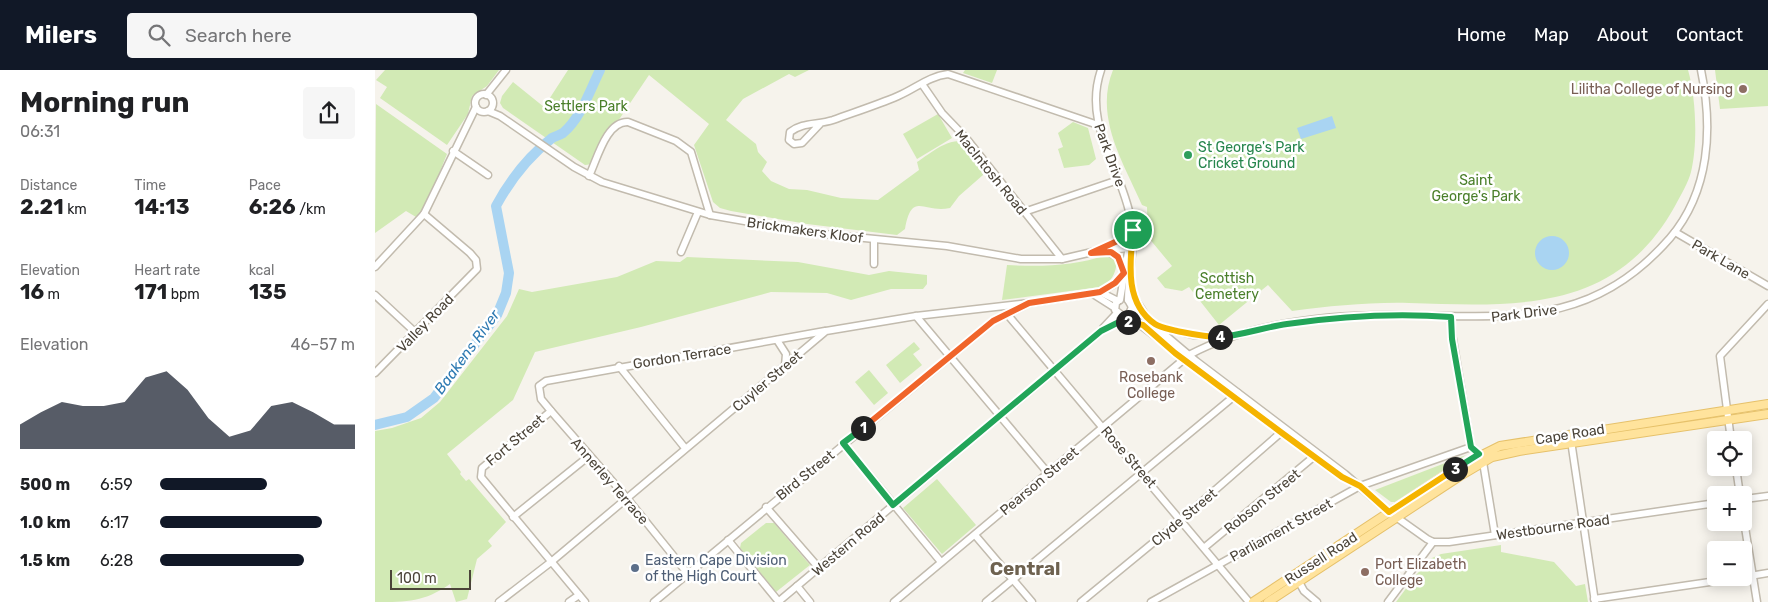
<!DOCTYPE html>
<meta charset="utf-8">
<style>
body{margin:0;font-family:Rubik,sans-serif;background:#f6f6f6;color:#202124;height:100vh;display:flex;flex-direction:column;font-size:19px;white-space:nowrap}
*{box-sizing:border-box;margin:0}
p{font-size:16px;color:#757577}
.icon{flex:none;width:28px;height:28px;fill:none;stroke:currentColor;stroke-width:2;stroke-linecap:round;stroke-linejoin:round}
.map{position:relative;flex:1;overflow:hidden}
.panel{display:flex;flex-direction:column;background:#fff;width:375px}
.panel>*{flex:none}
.controls{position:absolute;left:1332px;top:361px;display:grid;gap:10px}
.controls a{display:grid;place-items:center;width:45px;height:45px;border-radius:5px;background:#fff;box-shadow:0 2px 12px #0003;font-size:25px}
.scale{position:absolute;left:15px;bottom:12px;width:81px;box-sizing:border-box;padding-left:5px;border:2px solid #4b4439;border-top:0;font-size:14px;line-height:18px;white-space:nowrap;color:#4b4439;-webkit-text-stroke:4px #fff;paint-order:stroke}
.pin{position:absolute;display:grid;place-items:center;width:42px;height:42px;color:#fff;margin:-21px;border:2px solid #fff;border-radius:50%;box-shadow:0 1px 5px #0007}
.km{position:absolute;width:25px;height:25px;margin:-12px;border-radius:50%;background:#222;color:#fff;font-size:14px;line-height:25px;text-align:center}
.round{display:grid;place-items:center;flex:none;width:52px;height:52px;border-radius:5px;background:#f6f6f6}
.head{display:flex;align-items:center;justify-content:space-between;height:85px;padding:0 20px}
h1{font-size:28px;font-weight:700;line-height:38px}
.stats{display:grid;grid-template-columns:repeat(3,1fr);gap:8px;height:85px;padding:5px 20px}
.stats div{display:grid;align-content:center}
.stats b{font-size:21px;font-weight:700}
.stats small{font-size:14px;font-weight:400}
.stats p{font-size:14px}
.chart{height:140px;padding:10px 20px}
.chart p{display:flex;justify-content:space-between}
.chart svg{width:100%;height:90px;margin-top:5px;fill:#111827;opacity:.7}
ul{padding:0 20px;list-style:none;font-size:16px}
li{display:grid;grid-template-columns:80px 60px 1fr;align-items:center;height:38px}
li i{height:12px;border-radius:6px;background:#111827}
header{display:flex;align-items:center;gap:30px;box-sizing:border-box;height:70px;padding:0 25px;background:#111827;color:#fff}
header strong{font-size:24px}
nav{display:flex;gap:28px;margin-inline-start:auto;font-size:18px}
.search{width:350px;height:45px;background:#f6f6f6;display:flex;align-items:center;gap:12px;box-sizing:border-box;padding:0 18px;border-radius:5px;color:#757577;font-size:19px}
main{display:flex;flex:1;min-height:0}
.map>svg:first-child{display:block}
.green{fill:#d2eab5}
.water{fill:#a9d4f2}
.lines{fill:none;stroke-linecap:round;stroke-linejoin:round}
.river{stroke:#a9d4f2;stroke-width:10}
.minor-casing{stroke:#c2bbae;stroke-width:9}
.major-casing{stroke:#e6c16a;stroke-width:10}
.minor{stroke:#fff;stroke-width:6}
.major{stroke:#ffe39c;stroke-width:8}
.split-1-casing{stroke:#fff;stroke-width:10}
.split-2-casing{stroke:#fff;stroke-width:10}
.split-3-casing{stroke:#fff;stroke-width:10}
.split-4-casing{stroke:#fff;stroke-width:10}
.split-5-casing{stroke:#fff;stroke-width:10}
.split-1{stroke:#f0652b;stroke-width:6}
.split-2{stroke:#22a559;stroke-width:6}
.split-3{stroke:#f5b400;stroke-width:6}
.split-4{stroke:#22a559;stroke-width:6}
.split-5{stroke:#f5b400;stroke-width:6}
.education-dot{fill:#8d6e63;stroke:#fff;stroke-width:2}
.leisure-dot{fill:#2e9e5b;stroke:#fff;stroke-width:2}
.service-dot{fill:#5c6f8a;stroke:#fff;stroke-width:2}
.labels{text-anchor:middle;stroke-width:5;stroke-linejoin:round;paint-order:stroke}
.education-label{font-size:14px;fill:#785e54;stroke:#fff;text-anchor:end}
.park-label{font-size:14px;fill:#4a7f2a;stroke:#fff}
.leisure-label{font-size:14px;fill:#27864d;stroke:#fff;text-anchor:start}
.street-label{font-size:14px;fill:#4b4439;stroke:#fff}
.service-label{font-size:14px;fill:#4e5e75;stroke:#fff;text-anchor:start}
.water-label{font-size:15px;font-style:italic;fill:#2e7ab2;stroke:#fff}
.district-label{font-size:19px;font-weight:bold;fill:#6e6250;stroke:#fff}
</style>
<header>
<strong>Milers</strong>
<div class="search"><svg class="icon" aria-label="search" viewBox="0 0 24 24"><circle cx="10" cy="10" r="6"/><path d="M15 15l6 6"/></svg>Search here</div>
<nav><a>Home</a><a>Map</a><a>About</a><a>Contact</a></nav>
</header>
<main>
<section class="panel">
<div class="head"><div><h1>Morning run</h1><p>06:31</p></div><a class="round"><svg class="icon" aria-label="share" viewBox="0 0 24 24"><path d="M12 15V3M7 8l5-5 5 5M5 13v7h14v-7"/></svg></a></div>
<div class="stats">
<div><p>Distance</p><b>2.21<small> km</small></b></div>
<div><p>Time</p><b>14:13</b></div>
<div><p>Pace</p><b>6:26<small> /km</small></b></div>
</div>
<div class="stats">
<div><p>Elevation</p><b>16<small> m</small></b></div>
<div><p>Heart rate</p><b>171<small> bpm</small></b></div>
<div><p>kcal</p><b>135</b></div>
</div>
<div class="chart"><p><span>Elevation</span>46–57 m</p>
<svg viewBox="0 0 160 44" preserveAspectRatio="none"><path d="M0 44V32L10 26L20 21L30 23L40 23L50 21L60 9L70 6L80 15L90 29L100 38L110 35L120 23L130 21L140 26L150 32L160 32V44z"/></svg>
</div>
<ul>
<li><b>500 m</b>6:59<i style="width:55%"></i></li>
<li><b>1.0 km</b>6:17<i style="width:83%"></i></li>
<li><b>1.5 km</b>6:28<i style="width:74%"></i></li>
</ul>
</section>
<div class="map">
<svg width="1393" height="532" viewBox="0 0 1393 532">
<rect width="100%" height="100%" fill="#f6f3ec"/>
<g class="green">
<path d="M10,0H124L112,16L97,26L93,44L72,75L5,28L12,17L1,10Z"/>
<path d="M193,0H434L420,7L414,4L368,29L351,50L381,74L383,82L392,92L387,101L396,111L414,119L432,120L466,128L503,130L544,100L542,92C553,85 576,65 589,73C597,78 603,91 609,98L608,105L584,126L575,138C549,144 537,120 530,159L522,165L432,154L356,141L345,138L338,132L319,75L334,54L274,5L239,57L219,94L210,95L128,38L125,33L127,26L138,12L169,37Z"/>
<path d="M590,0H622L617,13L588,3Z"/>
<path d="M738,0H1313C1321,27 1323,74 1316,102C1313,113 1306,125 1300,136C1240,244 1140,236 1034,233C995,232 956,236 917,241L893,215L844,255L814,217L807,221L790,218L782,208L797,196L773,167L772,137L767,135C748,92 719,47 738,0Z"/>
<path d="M1340,0H1393V36L1345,39Z"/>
<path d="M1,34L72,84C63,105 57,130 41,147L31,141L0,163Z"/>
<path d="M563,44L577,68L542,89L528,64Z"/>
<path d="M698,52L713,58L721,89L714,95L689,98L683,79L688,77L683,63Z"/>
<path d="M732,185L742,192C740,205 737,211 725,217L627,230L632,195C668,197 698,196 732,185Z"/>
<path d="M312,187L423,192L494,205L514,201L552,205V214L548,219H516L476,230L452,223L396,222L266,257L160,282L138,330L72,384L86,402L85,404L91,411L94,409L131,452L113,471L117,476L102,489L92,529L81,532L75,514C49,532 33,532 0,532V361L17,358L46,348L65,332L132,246L144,219L157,222L242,207L281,191L305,192Z"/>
<path d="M539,272L545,279L538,284L547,295L525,313L511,295Z"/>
<path d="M494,300L513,323L499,335L480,312Z"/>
<path d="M1091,385L1020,432H1016L1000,420Z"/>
<path d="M562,409L601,455L567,484L528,438Z"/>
<path d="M391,453H399L435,495L401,522L365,478L366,473Z"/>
<path d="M1126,475V482L1179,492L1201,516L1210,514L1213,532H1021L1041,505L1057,488L1066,484Z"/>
</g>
<g class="water">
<path d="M957,46L961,58L926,69L922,58Z"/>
<circle cx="1177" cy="183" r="17"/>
</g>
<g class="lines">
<path class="river" d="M0,355L32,347L59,328L122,245L131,223L134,203L121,136C135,110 154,86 177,68C181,66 185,65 188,63C206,48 215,20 225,0"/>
<g class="minor-casing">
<g id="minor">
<path d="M726,0C707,55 747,98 756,150C761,176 753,204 753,230"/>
<path d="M547,14L567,43L591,68L687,189"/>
<circle cx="109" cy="33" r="9"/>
<path d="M111,25L131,0"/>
<path d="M113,41L125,46L199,97L227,112L335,145L438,163L572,176L646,189H687L726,180L757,178"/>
<path d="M445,54L427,73L419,74L414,70L415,62C427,52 443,55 458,50C480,42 502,35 523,26C540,19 554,6 573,4L723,55"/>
<path d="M78,81L113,105"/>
<path d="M214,106C222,90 231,51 253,52L301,71L316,82L335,145"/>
<path d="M649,142L743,110"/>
<path d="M1300,162L1393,216"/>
<path d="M729,179L749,168L757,160"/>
<path d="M306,182L323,142"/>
<path d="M733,182L743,187L748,199"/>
<path d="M499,194V170"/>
<path d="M0,197L49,144L101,37"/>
<path d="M755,214L760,229L769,243"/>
<path d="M725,222L741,213L749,203"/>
<path d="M718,224L740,238"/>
<path d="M0,225L41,263"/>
<path d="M744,230L741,233L740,240L748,246"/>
<path d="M745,230L754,176"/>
<path d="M757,237L821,291L970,404L1014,442L1052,469L1058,472H1074L1341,433"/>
<path d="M632,244L874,532"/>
<path d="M752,245L963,404"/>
<path d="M541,246L673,403"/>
<path d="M1076,247L1077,264L1096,377L1104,384L1108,392L1120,465"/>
<path d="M741,253L751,252L763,254"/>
<path d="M783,256L818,265L849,266"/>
<path d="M728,258L742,243"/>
<path d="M402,270L411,284L410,296"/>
<path d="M244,296L310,378"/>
<path d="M0,303L102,199L101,190L95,183L49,144"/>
<path d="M176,341L107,398L106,407L210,532"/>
<path d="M1195,364L1220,532"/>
<path d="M1356,370L1345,286L1393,234"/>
<path d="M468,373L566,492"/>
<path d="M1361,398L1365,425"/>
<path d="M1370,429L1393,426"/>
<path d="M391,437L444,498"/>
<path d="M138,447L214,386"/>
<path d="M1369,451L1382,532"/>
<path d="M600,465L657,532"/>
<path d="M353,470L404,532"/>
<path d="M830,477L942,384"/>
<path d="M313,504L251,427L176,341L166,329L164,316L171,311L450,261"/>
<path d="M1369,507L1393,503"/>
<path d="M924,512L929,521L942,532"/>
<path d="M422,516L435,532"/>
<path d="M1219,529L1362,508"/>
<path d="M124,532L176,492L451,261L541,246L655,233"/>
<path d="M194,532L204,525"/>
<path d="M279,532L618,251L655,233L725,222L743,231"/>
<path d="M403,532L726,261L754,244L757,237L753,230"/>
<path d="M519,532L814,285C874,253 949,245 1016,245C1128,245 1213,262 1295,168C1335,121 1338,58 1326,0"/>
<path d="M611,532L863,323"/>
<path d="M706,532L807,449L910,359"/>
<path d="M776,532L985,416L1096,377"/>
<path d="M1013,532L1058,472"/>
</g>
</g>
<g class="major-casing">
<g id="major">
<path d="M878,532L1081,398L1125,376L1393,334"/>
<path d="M893,532L1085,406L1117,387L1144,381L1393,344"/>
</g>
</g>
<use href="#minor" class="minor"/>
<use href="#major" class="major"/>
</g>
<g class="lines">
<g class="split-1-casing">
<path id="split-1" d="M488,358L618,251L654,233L725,222L740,213L749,203L743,187L736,182L716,183L749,168L758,160"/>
</g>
<g class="split-2-casing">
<path id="split-2" d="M488,358L468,373L518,435L726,261L742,253L753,252"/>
</g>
<g class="split-3-casing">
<path id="split-3" d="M753,252L768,255L800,283L907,363L967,407L985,416L1014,442L1080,399"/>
</g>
<g class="split-4-casing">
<path id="split-4" d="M845,267C868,265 890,257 912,254C967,246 1021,243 1076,247L1077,269L1096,377L1104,384L1080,399"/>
</g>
<g class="split-5-casing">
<path id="split-5" d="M758,160C755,192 749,233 780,254C786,258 795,259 802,261C817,264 830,267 845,267"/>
</g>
<use href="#split-1" class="split-1"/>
<use href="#split-2" class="split-2"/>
<use href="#split-3" class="split-3"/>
<use href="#split-4" class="split-4"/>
<use href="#split-5" class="split-5"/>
</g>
<g class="education-dot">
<circle cx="1368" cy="19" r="5"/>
<circle cx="776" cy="291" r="5"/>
<circle cx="990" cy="502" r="5"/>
</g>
<circle class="leisure-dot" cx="813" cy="85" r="5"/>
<circle class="service-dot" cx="260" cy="498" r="5"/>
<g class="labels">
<g class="education-label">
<text x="1358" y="24">Lilitha College of Nursing</text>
<text x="776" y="312" text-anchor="middle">Rosebank<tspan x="776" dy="16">College</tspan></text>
<text x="1000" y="499" text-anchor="start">Port Elizabeth<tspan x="1000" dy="16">College</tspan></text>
</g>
<g class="park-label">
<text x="211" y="41">Settlers Park</text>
<text x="1101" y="115">Saint<tspan x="1101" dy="16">George's Park</tspan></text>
<text x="852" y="213">Scottish<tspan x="852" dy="16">Cemetery</tspan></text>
</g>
<g class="leisure-label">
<text x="823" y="82">St George's Park<tspan x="823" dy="16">Cricket Ground</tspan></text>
</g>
<g class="street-label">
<text transform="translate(735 85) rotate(70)" y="5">Park Drive</text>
<text transform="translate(616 102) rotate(51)" y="5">MacIntosh Road</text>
<text transform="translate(430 160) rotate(8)" y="5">Brickmakers Kloof</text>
<text transform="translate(1346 189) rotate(30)" y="5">Park Lane</text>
<text transform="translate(1149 243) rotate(-7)" y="5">Park Drive</text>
<text transform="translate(50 253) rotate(-46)" y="5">Valley Road</text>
<text transform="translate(307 286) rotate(-9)" y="5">Gordon Terrace</text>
<text transform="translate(392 311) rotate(-40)" y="5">Cuyler Street</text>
<text transform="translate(1195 364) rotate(-9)" y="5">Cape Road</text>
<text transform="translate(140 370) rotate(-40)" y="5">Fort Street</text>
<text transform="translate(754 387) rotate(49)" y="5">Rose Street</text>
<text transform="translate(430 405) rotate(-39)" y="5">Bird Street</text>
<text transform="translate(235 411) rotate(49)" y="5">Annerley Terrace</text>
<text transform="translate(664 411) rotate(-40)" y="5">Pearson Street</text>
<text transform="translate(887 431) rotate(-39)" y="5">Robson Street</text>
<text transform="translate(809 447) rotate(-40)" y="5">Clyde Street</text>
<text transform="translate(1178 457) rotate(-8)" y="5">Westbourne Road</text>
<text transform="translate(906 460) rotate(-29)" y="5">Parliament Street</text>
<text transform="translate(473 474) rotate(-40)" y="5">Western Road</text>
<text transform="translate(946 488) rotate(-33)" y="5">Russell Road</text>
</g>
<g class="service-label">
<text x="270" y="495">Eastern Cape Division<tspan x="270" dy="16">of the High Court</tspan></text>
</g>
<g class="water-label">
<text transform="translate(92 282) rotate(-54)" y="5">Baakens River</text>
</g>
<g class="district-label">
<text x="650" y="505">Central</text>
</g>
</g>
</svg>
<div class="controls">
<a><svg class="icon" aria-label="locate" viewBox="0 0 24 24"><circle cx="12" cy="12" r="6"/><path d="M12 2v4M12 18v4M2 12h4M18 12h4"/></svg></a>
<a>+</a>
<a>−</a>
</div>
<div class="scale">100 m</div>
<div class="pin" style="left:758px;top:160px;background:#1e9e55"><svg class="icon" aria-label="arrive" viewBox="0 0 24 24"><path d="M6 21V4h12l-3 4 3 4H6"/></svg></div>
<b class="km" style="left:488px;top:358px">1</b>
<b class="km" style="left:753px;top:252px">2</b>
<b class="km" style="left:1080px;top:399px">3</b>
<b class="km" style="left:845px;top:267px">4</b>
</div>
</main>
